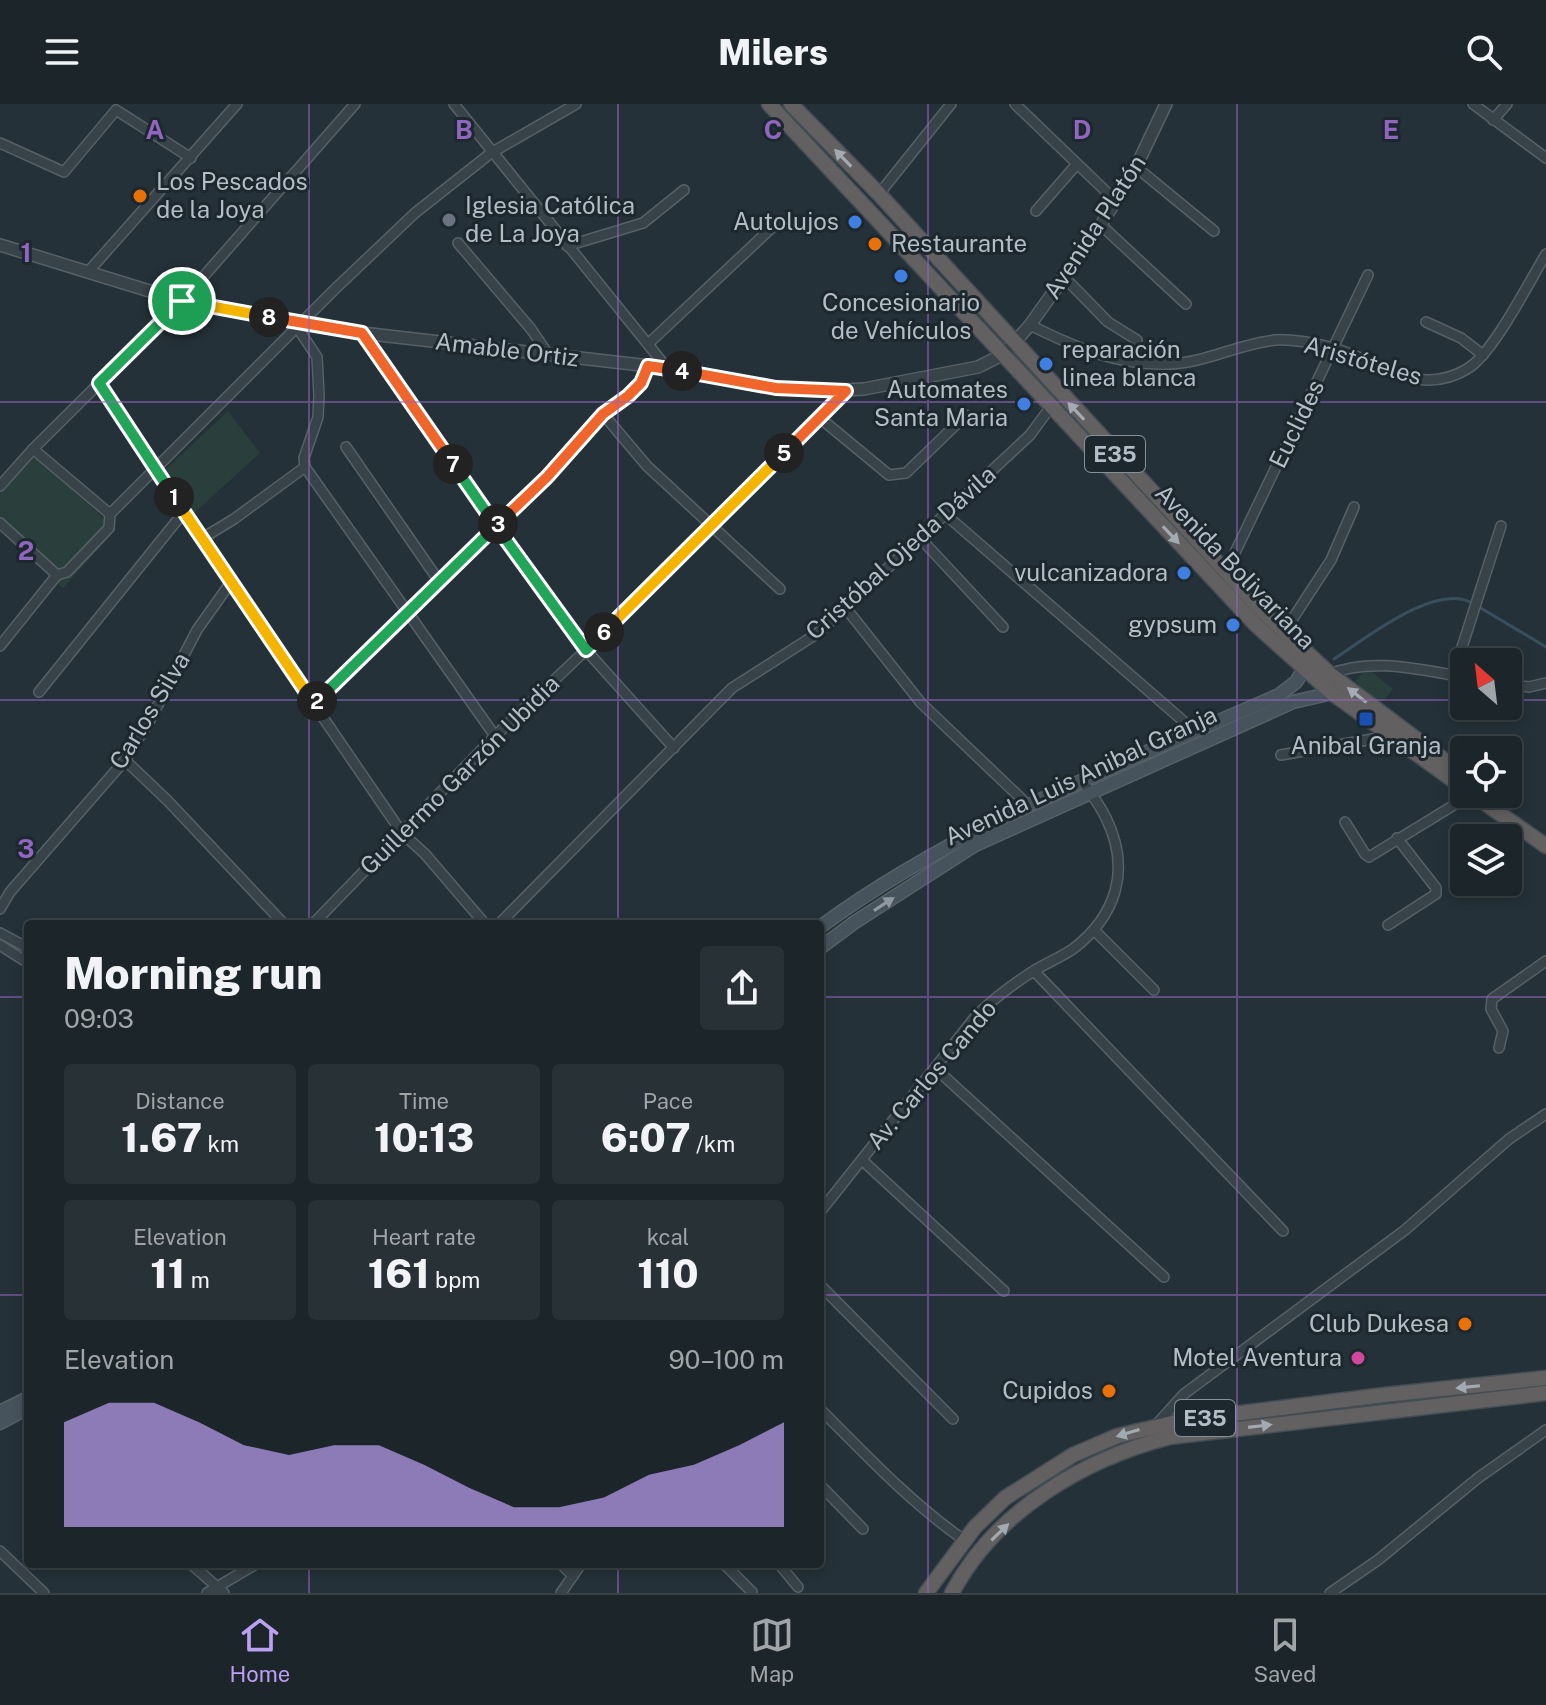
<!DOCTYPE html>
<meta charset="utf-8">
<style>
body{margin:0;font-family:"Public Sans",sans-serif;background:#283136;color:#f1f3f6;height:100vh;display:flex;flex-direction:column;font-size:30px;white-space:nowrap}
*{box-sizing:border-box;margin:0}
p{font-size:26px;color:#a0a5a8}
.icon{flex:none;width:44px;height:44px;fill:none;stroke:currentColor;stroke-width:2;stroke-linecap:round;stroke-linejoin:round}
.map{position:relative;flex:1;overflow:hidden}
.panel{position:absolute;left:24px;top:816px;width:800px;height:648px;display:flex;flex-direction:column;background:#1b252a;border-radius:8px;box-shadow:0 4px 12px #0003,0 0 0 2px #394247}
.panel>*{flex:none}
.needle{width:52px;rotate:332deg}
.fabs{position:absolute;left:1450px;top:544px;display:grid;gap:16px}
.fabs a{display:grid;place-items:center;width:72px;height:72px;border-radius:8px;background:#1b252a;box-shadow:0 4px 12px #0003,0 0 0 2px #394247;font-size:40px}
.pin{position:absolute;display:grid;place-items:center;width:68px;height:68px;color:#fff;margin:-34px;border:4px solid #fff;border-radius:50%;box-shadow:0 2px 8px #0007}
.km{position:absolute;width:40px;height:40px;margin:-20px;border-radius:50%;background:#222;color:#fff;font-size:22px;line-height:40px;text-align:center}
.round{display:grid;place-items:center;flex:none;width:84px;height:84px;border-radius:8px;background:#283136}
.headline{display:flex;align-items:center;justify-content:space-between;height:136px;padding:0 40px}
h1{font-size:44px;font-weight:800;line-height:60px}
.stats{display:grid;grid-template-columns:repeat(3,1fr);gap:12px;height:136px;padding:8px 40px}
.stats div{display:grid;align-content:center;border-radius:8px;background:#283136;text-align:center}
.stats b{font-size:40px;font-weight:800}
.stats small{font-size:22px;font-weight:400}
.stats p{font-size:22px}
.chart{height:224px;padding:16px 40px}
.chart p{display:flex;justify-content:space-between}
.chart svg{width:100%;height:144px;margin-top:8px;fill:#bca0f2;opacity:.7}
header{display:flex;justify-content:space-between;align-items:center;height:104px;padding:0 40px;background:#1b252a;font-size:36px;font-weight:800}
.menu{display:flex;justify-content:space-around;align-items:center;height:112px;border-top:2px solid #394247;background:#1b252a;font-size:22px;color:#a0a5a8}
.menu a{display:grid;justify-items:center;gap:4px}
.menu .current{color:#bca0f2}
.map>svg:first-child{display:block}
.green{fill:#2a3f3b}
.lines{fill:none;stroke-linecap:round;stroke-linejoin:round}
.stream{stroke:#3a4f5e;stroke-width:3}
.minor-casing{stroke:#566067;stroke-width:12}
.tertiary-casing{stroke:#566067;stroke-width:14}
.secondary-casing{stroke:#566067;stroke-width:15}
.trunk-casing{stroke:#434d54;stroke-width:17}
.minor{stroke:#384249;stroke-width:9}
.tertiary{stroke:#384249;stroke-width:11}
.secondary{stroke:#46525c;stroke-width:12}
.trunk{stroke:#626060;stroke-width:14}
.oneway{fill:#a3aab1}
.oneway2{fill:#8d98a0}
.split-1-casing{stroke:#fff;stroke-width:16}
.split-2-casing{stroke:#fff;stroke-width:16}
.split-3-casing{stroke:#fff;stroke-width:16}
.split-4-casing{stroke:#fff;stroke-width:16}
.split-5-casing{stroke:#fff;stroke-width:16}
.split-6-casing{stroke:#fff;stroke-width:16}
.split-7-casing{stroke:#fff;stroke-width:16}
.split-8-casing{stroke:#fff;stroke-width:16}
.split-9-casing{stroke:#fff;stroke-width:16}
.split-1{stroke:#22a559;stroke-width:10}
.split-2{stroke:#f5b400;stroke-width:10}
.split-3{stroke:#22a559;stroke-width:10}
.split-4{stroke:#f0652b;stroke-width:10}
.split-5{stroke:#f0652b;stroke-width:10}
.split-6{stroke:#f5b400;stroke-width:10}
.split-7{stroke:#22a559;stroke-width:10}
.split-8{stroke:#f0652b;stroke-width:10}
.split-9{stroke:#f5b400;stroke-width:10}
.grid{fill:none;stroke:#9166c1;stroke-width:2;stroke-opacity:0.55}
.food-dot{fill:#e8710a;stroke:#1d272e;stroke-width:3}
.worship-dot{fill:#6b7280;stroke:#1d272e;stroke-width:3}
.shop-dot{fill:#3f7fe0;stroke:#1d272e;stroke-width:3}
.transit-dot{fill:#1a4fb4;stroke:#1d272e;stroke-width:3}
.hotel-dot{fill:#d1479c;stroke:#1d272e;stroke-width:3}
.labels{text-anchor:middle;stroke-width:6;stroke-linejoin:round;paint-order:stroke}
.shield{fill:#1d272e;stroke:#869098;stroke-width:2}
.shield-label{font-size:22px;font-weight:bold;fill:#b3bdc5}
.poi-label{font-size:24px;fill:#b3bdc5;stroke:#1d272e;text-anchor:end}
.street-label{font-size:24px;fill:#b3bdc5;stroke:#1d272e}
.grid-label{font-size:26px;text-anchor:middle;font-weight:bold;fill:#9166c1;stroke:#1d272e;stroke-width:6;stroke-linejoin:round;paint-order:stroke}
</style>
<header><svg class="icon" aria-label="menu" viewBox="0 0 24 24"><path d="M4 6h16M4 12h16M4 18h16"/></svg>Milers<svg class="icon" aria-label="search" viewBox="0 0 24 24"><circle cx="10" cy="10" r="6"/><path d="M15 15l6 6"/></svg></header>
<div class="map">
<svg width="1546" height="1489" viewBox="0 0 1546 1489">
<rect width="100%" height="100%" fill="#243138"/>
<g class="green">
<path d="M228,307L260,349L193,410L163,368Z"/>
<path d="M34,352L116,425L63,484L0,427V390Z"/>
<path d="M1367,564L1393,585L1381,600L1355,577Z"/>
</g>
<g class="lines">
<g class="stream">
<path d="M1479,503L1546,543"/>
<path d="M1334,555C1365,535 1436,478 1472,499"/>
</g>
<g class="minor-casing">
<g id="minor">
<path d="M454,0L667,264"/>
<path d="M1015,0L1116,97"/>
<path d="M1473,0L1546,54"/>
<path d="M1493,16L1507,0"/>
<path d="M0,39L64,68L116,6L191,54"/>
<path d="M1136,63L1214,127"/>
<path d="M879,90L951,0"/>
<path d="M1036,107L1077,60"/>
<path d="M1101,121L1186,200"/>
<path d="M458,139L531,225L548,250"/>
<path d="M567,142L643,119L684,86"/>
<path d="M88,168L237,0"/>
<path d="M1064,173L1108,218L1137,236"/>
<path d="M1426,218L1461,234L1483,251"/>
<path d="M1030,221C1074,243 1118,262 1169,260C1206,259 1240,239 1276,236C1294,235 1313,239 1330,243C1378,255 1417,295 1467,265C1493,250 1529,178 1546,150"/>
<path d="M297,223L317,253L319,291L318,313L304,354L305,363"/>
<path d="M362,229L496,422L586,546L674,644"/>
<path d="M648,240L780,116"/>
<path d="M99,279L157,364L183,409L402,729L425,750L485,820"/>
<path d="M603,310L647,362L780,485"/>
<path d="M820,314L889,371L906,369L966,311"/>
<path d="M346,343L439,477"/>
<path d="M33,345L110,410"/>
<path d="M305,363L495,632"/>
<path d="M0,382L33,345L182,197L355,0"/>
<path d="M946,411L1196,628"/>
<path d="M0,419L57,471"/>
<path d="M201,435L234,415L305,363"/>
<path d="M921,435L1003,523"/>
<path d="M1223,468L1229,461L1368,171"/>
<path d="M845,503L921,599L1028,701"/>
<path d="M1284,528L1331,456L1354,403"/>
<path d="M0,542L57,471L67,468L109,424L110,410L335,185L415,109L491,49L576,0"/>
<path d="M1330,570C1371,553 1421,566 1464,573"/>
<path d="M1453,571L1501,422"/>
<path d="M1508,580L1529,583L1546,579"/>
<path d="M39,588L183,409"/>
<path d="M314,600L547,373L603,310L628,292L641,279L648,262"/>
<path d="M1281,651L1390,632"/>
<path d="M125,656L168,697L284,820"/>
<path d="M1345,718L1365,750L1369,753L1472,690"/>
<path d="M0,805L10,788L125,656L150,616L197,526L231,478"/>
<path d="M313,820L495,632L586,546L846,287"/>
<path d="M499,820L732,584L818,529L1030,331L1052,301"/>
<path d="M1388,821L1436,790V784L1397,734"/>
<path d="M1094,826L1154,886"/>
<path d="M0,829L28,844"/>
<path d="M0,841L28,859"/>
<path d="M1034,867L1283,1127"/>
<path d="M1499,944L1503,927L1491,905L1492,895L1546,857"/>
<path d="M935,964L1164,1173"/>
<path d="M862,1056L1004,1187"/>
<path d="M820,1108L976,912C994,894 1013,880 1035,866C1047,859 1061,853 1073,845C1117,811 1131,765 1106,714C1100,701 1090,689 1083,677"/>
<path d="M820,1181L953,1315"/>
<path d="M820,1305C866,1351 911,1399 964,1436"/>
<path d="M1156,1321L1184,1290L1405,1126L1509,1035L1546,1010"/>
<path d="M820,1381L863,1425"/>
<path d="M0,1447L44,1489"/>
<path d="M191,1460L224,1489"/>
<path d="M561,1460L573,1472"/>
<path d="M724,1460L752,1488"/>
<path d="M779,1460L798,1483"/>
<path d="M207,1489L256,1460"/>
<path d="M561,1489L581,1460"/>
<path d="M1330,1489L1378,1456L1478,1374L1546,1326"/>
</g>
</g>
<g class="tertiary-casing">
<path id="tertiary" d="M0,141L182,197L362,229L667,264L776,284L824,287L864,285L978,263L1004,250L1030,221L1101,121L1136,63L1166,0"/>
</g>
<g class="secondary-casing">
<g id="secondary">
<path d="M820,823C959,721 1122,660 1279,591L1296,578L1304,565"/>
<path d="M820,844L855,818L975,741L1293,598L1332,589"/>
<path d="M0,1308L28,1294"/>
<path d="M0,1319L28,1304"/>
</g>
</g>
<g class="trunk-casing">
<g id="trunk">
<path d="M769,0L1256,521L1332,589L1464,684"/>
<path d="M791,0L879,90L1262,507L1330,570L1464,671"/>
<path d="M1472,690L1546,742"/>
<path d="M926,1489L975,1423L1005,1394L1073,1351L1117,1332L1185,1316L1384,1291L1546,1274"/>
<path d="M952,1489C995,1407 1084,1355 1170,1333L1546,1289"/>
</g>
</g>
<use href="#minor" class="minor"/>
<use href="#tertiary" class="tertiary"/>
<use href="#secondary" class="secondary"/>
<use href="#trunk" class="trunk"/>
</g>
<defs><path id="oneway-solid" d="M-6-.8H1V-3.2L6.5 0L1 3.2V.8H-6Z" transform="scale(2)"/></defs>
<g class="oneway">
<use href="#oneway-solid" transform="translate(843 54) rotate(-134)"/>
<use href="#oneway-solid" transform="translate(1076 307) rotate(-133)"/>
<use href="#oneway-solid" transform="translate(1171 431) rotate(47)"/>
<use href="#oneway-solid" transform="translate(1357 591) rotate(-142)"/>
<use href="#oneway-solid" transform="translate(1468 1283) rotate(174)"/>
<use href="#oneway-solid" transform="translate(1260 1322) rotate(-7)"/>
<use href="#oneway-solid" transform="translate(1128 1329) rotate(163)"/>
<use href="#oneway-solid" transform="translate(1000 1428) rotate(-44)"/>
</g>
<use class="oneway2" href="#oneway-solid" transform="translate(884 800) rotate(-33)"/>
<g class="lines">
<g class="split-1-casing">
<path id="split-1" d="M174,393L99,279L182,197"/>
</g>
<g class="split-2-casing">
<path id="split-2" d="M174,393L314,600L317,597"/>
</g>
<g class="split-3-casing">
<path id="split-3" d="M317,597L498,420"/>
</g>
<g class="split-4-casing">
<path id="split-4" d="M498,420L547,373L603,310L628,292L641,279L648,262L682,267"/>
</g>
<g class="split-5-casing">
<path id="split-5" d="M682,267L776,284L846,287L784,349"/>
</g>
<g class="split-6-casing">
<path id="split-6" d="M604,528L784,349"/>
</g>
<g class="split-7-casing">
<path id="split-7" d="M453,360L496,422L586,546L604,528"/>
</g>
<g class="split-8-casing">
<path id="split-8" d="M269,213L362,229L453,360"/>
</g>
<g class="split-9-casing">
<path id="split-9" d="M182,197L269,213"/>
</g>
<use href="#split-1" class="split-1"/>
<use href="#split-2" class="split-2"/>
<use href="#split-3" class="split-3"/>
<use href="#split-4" class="split-4"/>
<use href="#split-5" class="split-5"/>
<use href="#split-6" class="split-6"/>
<use href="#split-7" class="split-7"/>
<use href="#split-8" class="split-8"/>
<use href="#split-9" class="split-9"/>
</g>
<path class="grid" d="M309,0V820M618,0V820M928,0V1489M1237,0V1489M0,298H1546M0,596H1464M1508,596H1546M0,893H28M820,893H1546M0,1191H28M820,1191H1546M309,1460V1489M618,1460V1489"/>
<g class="food-dot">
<circle cx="140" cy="92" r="8"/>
<circle cx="875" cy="140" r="8"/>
<circle cx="1465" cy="1220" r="8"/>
<circle cx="1109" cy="1287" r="8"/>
</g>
<circle class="worship-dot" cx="449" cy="116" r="8"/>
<g class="shop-dot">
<circle cx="855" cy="118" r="8"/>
<circle cx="901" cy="172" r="8"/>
<circle cx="1046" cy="260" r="8"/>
<circle cx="1024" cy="300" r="8"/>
<circle cx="1184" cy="469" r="8"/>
<circle cx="1233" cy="521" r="8"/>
</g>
<rect class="transit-dot" x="1358" y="607" width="16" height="16" rx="4"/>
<circle class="hotel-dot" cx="1358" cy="1254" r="8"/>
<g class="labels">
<g class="shield">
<rect x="1085" y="332" width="60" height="36" rx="6"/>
<rect x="1175" y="1296" width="60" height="36" rx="6"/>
</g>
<g class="shield-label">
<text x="1115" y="358">E35</text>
<text x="1205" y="1322">E35</text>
</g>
<g class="poi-label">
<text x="156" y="86" text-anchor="start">Los Pescados<tspan x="156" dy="28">de la Joya</tspan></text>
<text x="465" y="110" text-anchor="start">Iglesia Católica<tspan x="465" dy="28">de La Joya</tspan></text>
<text x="839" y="126">Autolujos</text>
<text x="891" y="148" text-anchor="start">Restaurante</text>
<text x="901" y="207" text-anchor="middle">Concesionario<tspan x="901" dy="28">de Vehículos</tspan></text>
<text x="1062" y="254" text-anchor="start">reparación<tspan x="1062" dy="28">linea blanca</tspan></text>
<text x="1008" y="294">Automates<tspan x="1008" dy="28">Santa Maria</tspan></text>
<text x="1168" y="477">vulcanizadora</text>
<text x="1217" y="529">gypsum</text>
<text x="1366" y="650" text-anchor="middle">Anibal Granja</text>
<text x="1449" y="1228">Club Dukesa</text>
<text x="1342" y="1262">Motel Aventura</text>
<text x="1093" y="1295">Cupidos</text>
</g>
<g class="street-label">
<text transform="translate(1095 123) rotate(-57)" y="8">Avenida Platón</text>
<text transform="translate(507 246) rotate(7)" y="8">Amable Ortiz</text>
<text transform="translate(1363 257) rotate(16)" y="8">Aristóteles</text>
<text transform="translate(1297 320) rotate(-64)" y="8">Euclides</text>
<text transform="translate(901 449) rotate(-42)" y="8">Cristóbal Ojeda Dávila</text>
<text transform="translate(1235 463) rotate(46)" y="8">Avenida Bolivariana</text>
<text transform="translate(150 607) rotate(-59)" y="8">Carlos Silva</text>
<text transform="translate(460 671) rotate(-45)" y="8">Guillermo Garzón Ubidia</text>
<text transform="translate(1081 672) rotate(-25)" y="8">Avenida Luis Anibal Granja</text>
<text transform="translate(932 971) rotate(-50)" y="8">Av. Carlos Cando</text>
</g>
</g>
<g class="grid-label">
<text x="155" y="35">A</text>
<text x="464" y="35">B</text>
<text x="773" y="35">C</text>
<text x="1082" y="35">D</text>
<text x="1391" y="35">E</text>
<text x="26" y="158">1</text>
<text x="26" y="456">2</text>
<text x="26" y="754">3</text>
</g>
</svg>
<div class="fabs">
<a><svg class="needle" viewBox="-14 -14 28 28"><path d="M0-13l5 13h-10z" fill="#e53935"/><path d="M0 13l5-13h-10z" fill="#a0a5a8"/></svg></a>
<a><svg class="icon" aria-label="locate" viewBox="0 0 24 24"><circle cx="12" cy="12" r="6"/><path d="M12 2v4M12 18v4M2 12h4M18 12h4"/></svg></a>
<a><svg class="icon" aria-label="layers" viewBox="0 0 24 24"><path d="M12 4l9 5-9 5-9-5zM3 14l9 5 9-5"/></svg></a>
</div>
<div class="pin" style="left:182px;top:197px;background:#1e9e55"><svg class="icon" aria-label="arrive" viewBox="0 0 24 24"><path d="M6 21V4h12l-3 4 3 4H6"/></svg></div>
<b class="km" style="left:174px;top:393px">1</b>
<b class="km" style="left:317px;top:597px">2</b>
<b class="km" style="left:498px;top:420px">3</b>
<b class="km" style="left:682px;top:267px">4</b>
<b class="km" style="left:784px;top:349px">5</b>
<b class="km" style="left:604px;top:528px">6</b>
<b class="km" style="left:453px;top:360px">7</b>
<b class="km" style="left:269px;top:213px">8</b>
<section class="panel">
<div class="headline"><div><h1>Morning run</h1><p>09:03</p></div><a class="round"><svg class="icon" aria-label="share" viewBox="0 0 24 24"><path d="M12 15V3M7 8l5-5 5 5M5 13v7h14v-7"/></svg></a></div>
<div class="stats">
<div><p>Distance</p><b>1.67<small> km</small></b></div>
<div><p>Time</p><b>10:13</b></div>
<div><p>Pace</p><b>6:07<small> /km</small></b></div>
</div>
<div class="stats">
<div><p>Elevation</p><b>11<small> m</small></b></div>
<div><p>Heart rate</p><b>161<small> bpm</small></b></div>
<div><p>kcal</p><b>110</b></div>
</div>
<div class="chart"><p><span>Elevation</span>90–100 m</p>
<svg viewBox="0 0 160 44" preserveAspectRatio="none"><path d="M0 44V12L10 6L20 6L30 12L40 19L50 22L60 19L70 19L80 25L90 32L100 38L110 38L120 35L130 28L140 25L150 19L160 12V44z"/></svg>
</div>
</section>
</div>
<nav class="menu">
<a class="current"><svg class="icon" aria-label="home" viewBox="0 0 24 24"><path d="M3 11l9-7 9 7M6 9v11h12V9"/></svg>Home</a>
<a><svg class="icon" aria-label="map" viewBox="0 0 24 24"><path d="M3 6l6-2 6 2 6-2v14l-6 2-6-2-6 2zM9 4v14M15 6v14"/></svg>Map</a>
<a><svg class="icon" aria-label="saved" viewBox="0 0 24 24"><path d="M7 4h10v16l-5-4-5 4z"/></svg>Saved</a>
</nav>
